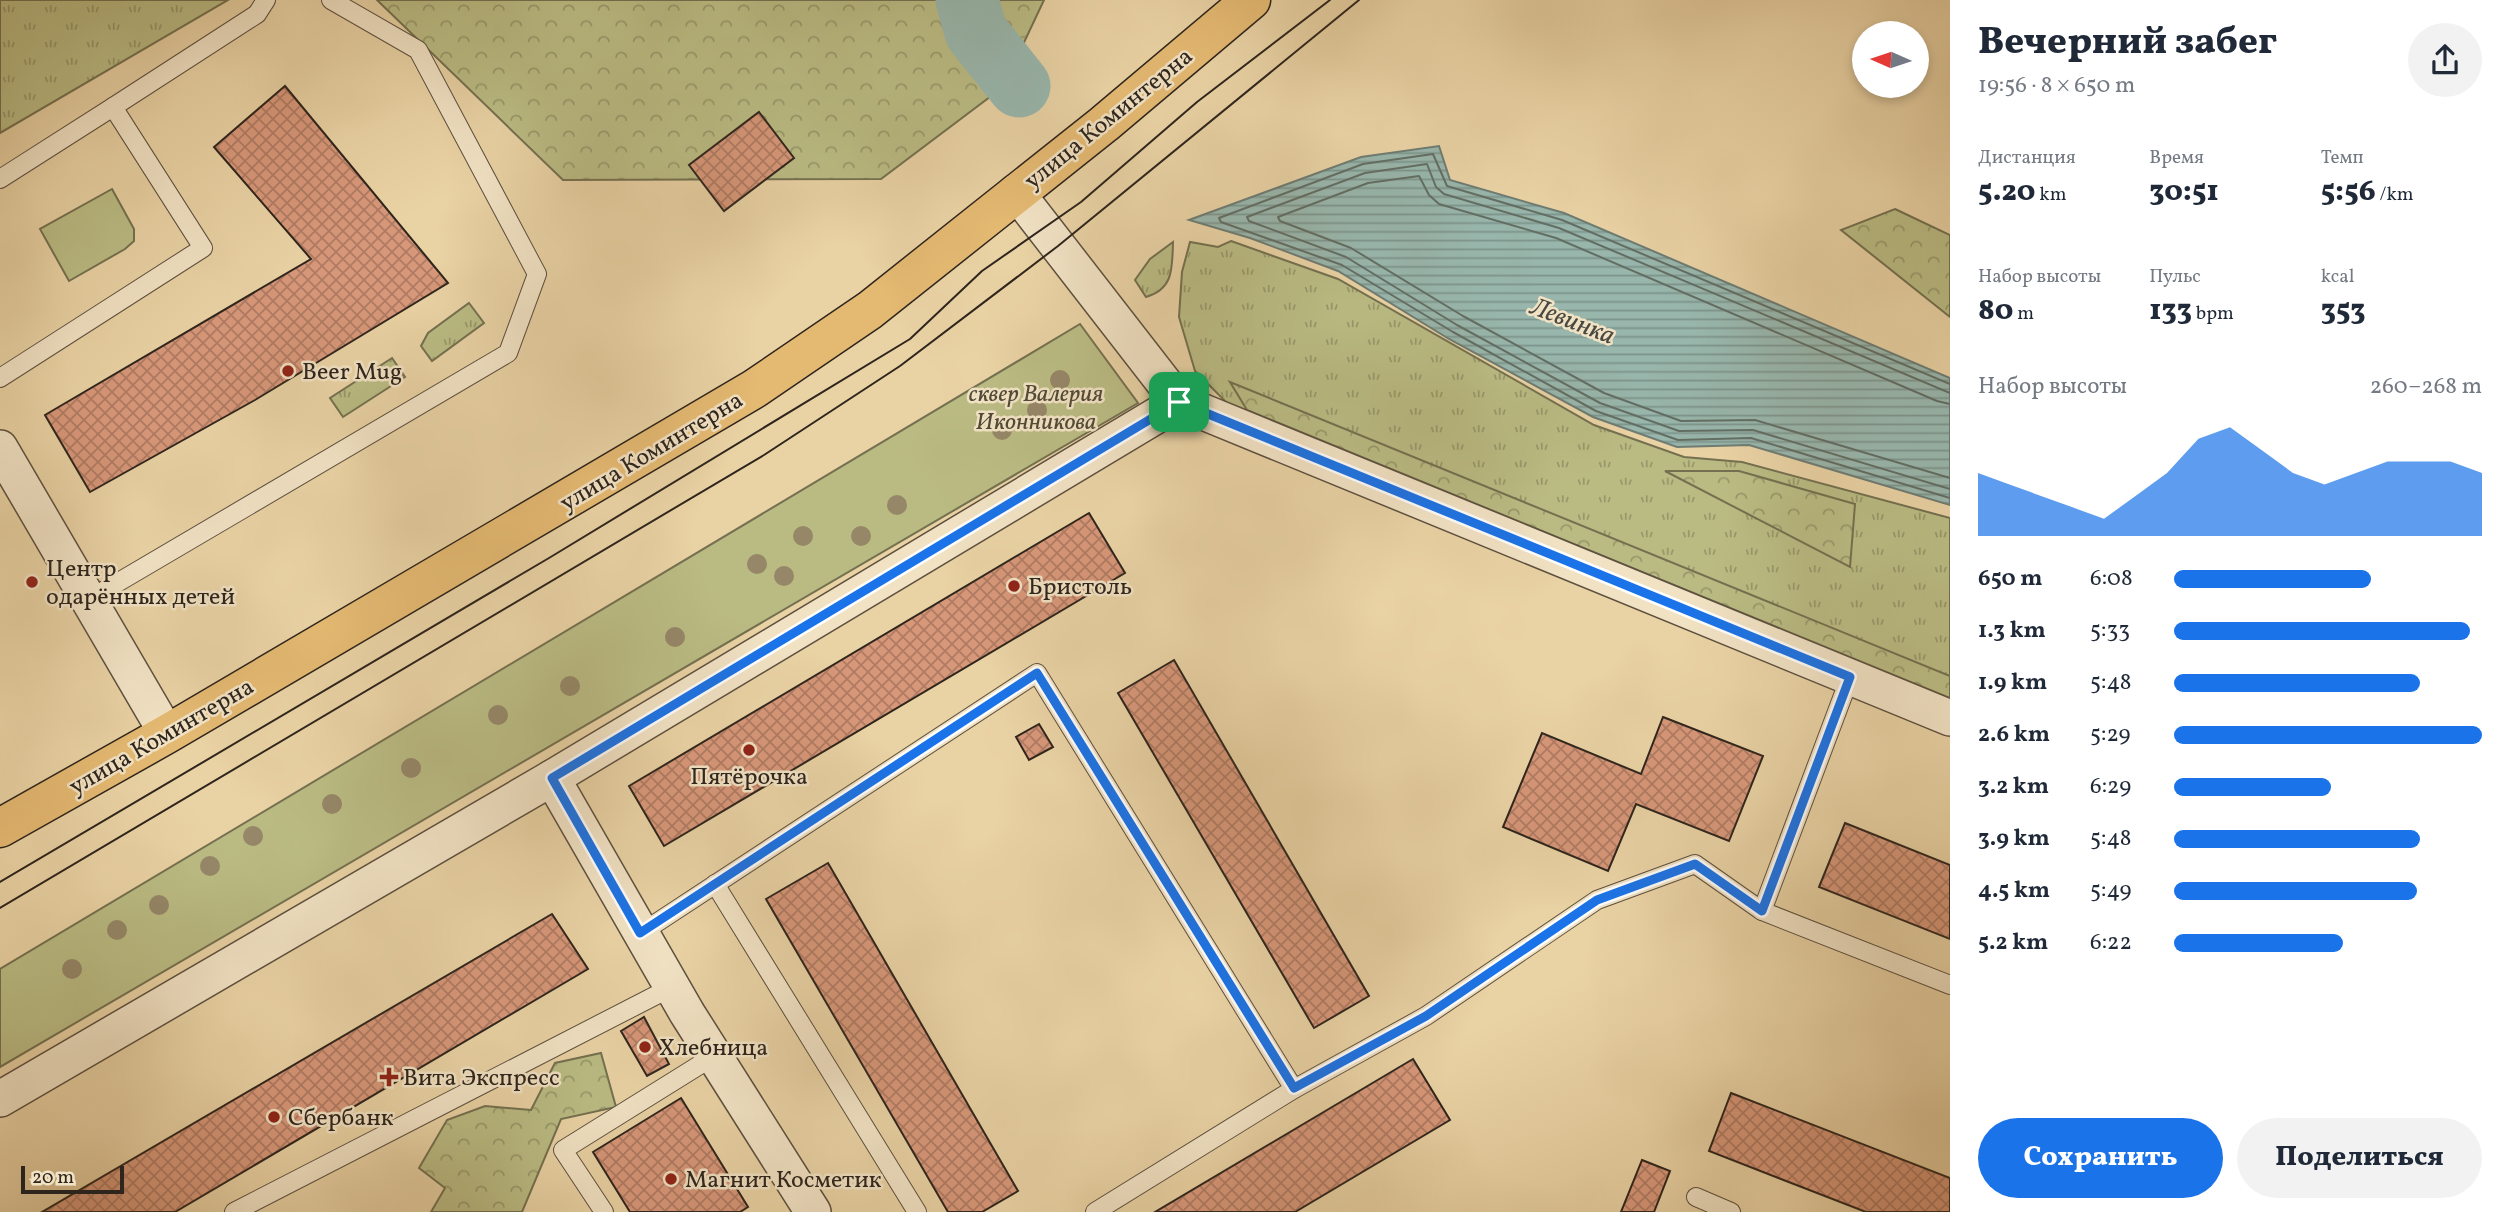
<!DOCTYPE html>
<html lang="ru">
<meta charset="utf-8">
<style>
body{margin:0;font-family:Vollkorn,serif;background:#f2f2f3;color:#1f2937;height:100vh;display:flex;flex-direction:column;font-size:26px;white-space:nowrap}
*{box-sizing:border-box;margin:0}
p{font-size:23px;color:#747a83}
.icon{flex:none;width:38px;height:38px;fill:none;stroke:currentColor;stroke-width:2;stroke-linecap:round;stroke-linejoin:round}
.map{position:relative;flex:1;overflow:hidden}
.panel{display:flex;flex-direction:column;background:#fff;width:560px}
.panel>*{flex:none}
.needle{width:46px;rotate:273deg}
.fabs{position:absolute;left:1852px;top:21px;display:grid;gap:14px}
.fabs a{display:grid;place-items:center;width:77px;height:77px;border-radius:50%;background:#fff;box-shadow:0 4px 10px #0003;font-size:35px}
.scale{position:absolute;left:21px;bottom:18px;width:103px;box-sizing:border-box;padding-left:7px;border:4px solid #2e251d;border-top:0;font-size:19px;line-height:24px;white-space:nowrap;color:#2e251d;-webkit-text-stroke:5px #f1e2c4;paint-order:stroke}
.pin{position:absolute;display:grid;place-items:center;width:60px;height:60px;color:#fff;margin:-30px;border-radius:14px;box-shadow:0 4px 10px #0006}
.round{display:grid;place-items:center;flex:none;width:74px;height:74px;border-radius:37px;background:#f2f2f3}
.summary{display:flex;align-items:center;justify-content:space-between;height:119px;padding:0 28px}
h1{font-size:38px;font-weight:800;line-height:52px}
.stats{display:grid;grid-template-columns:repeat(3,1fr);gap:10px;height:119px;padding:7px 28px}
.stats div{display:grid;align-content:center}
.stats b{font-size:30px;font-weight:800}
.stats small{font-size:19px;font-weight:400}
.stats p{font-size:19px}
.chart{height:196px;padding:14px 28px}
.chart p{display:flex;justify-content:space-between}
.chart svg{width:100%;height:126px;margin-top:7px;fill:#1a73e8;opacity:.7}
.button{display:flex;gap:14px;margin-top:auto;padding:14px 28px}
.button a{flex:1;height:80px;border-radius:42px;background:#1a73e8;color:#fff;font-size:28px;font-weight:800;line-height:80px;text-align:center}
.button a+a{background:#f2f2f3;color:#1f2937}
ul{padding:0 28px;list-style:none;font-size:23px}
li{display:grid;grid-template-columns:112px 84px 1fr;align-items:center;height:52px}
li i{height:18px;border-radius:9px;background:#1a73e8}
main{display:flex;flex:1;min-height:0}
.map>svg:first-child{display:block}
.grass{fill:url(#grass-tufts);stroke:#747050;stroke-width:2}
.forest{fill:url(#forest-crowns);stroke:#747050;stroke-width:2}
.park{fill:#babb83;stroke:#747050;stroke-width:2}
.water{fill:url(#water-rules);stroke:#6e7c73;stroke-width:2}
.lines{fill:none;stroke-linecap:round;stroke-linejoin:round}
.shore{stroke:#636e64;stroke-width:2}
.river{stroke:#98b6ac;stroke-width:63}
.building{fill:url(#building-cross-hatch);stroke:#2e251d;stroke-width:2}
.service-casing{stroke:#5d503f;stroke-width:20}
.minor-casing{stroke:#5d503f;stroke-width:38}
.primary-casing{stroke:#2e251d;stroke-width:41}
.service{stroke:#f1e2c4;stroke-width:18}
.minor{stroke:#f1e2c4;stroke-width:35}
.primary{stroke:#e4b972;stroke-width:38}
.tram{stroke:#2e251d;stroke-width:2}
.tree{fill:#958768}
.route-casing{stroke:#fff;stroke-width:14}
.route{stroke:#1a73e8;stroke-width:9}
.poi-dot{fill:#8f2418;stroke:#f1e2c4;stroke-width:2.5}
.labels{text-anchor:middle;stroke-width:5;stroke-linejoin:round;paint-order:stroke}
.street-label{font-size:24px;fill:#2e251d;stroke:#f1e2c4}
.poi-label{font-size:24px;fill:#2e251d;stroke:#f1e2c4;text-anchor:start}
.park-label{font-size:24px;font-style:italic;fill:#514a36;stroke:#f1e2c4}
.water-label{font-size:26px;font-style:italic;fill:#484941;stroke:#f1e2c4}
</style>
<main>
<div class="map">
<svg width="1950" height="1212" viewBox="0 0 1950 1212">
<defs>
<pattern id="grass-tufts" width="24" height="20" patternUnits="userSpaceOnUse" patternTransform="scale(1.75)"><rect width="24" height="20" fill="#babb83"/><path d="M3 7l-1-3M5 7V3M7 7l1-3M15 17l-1-3M17 17v-4M19 17l1-3" fill="none" stroke="#98986b"/></pattern>
<pattern id="forest-crowns" width="20" height="18" patternUnits="userSpaceOnUse" patternTransform="scale(1.75)"><rect width="20" height="18" fill="#babb83"/><path d="M2 6a3 3 0 1 1 6 0M12 15a3 3 0 1 1 6 0" fill="none" stroke="#98986b"/></pattern>
<pattern id="water-rules" width="6" height="5" patternUnits="userSpaceOnUse" patternTransform="scale(1.75)"><rect width="6" height="5" fill="#98b6ac"/><path d="M0 2.5h6" fill="none" stroke="#7c948b"/></pattern>
<pattern id="building-cross-hatch" width="8" height="8" patternUnits="userSpaceOnUse" patternTransform="scale(1.75)"><rect width="8" height="8" fill="#d79779"/><path d="M0 0l8 8M0 8l8-8" fill="none" stroke="#af7b63"/></pattern>
</defs>
<rect width="100%" height="100%" fill="#e9d2a4"/>
<filter id="stains"><feTurbulence type="fractalNoise" baseFrequency=".00286" numOctaves="4"/><feColorMatrix values="0 0 0 0 .2 0 0 0 0 .09 0 0 0 0 .02 0 0 0 .5 -.17"/></filter>
<radialGradient id="worn" r=".72"><stop offset=".6" stop-color="#630" stop-opacity="0"/><stop offset="1" stop-color="#630" stop-opacity=".3"/></radialGradient>
<g class="grass">
<path d="M0,0H228L0,133Z"/>
<path d="M1231,241L1338,279L1594,425L1684,457L1742,462L1950,518V708L1243,419L1195,371L1179,317L1182,272L1190,242L1218,247Z"/>
<path d="M1173,242C1172,268 1174,289 1146,297L1135,280L1150,259Z"/>
<path d="M469,303L484,323L432,361L421,346L428,333Z"/>
<path d="M392,358L405,377L343,417L330,398Z"/>
</g>
<g class="forest">
<path d="M377,0H1044L1003,87L881,179L563,180Z"/>
<path d="M1895,209L1950,235V317L1841,230Z"/>
<path d="M1230,382L1950,676V698L1247,410Z"/>
<path d="M1665,471H1739L1855,504L1850,567Z"/>
<path d="M601,1053L616,1107L561,1119L522,1212H431L445,1188L419,1168L447,1120L485,1106L531,1110L555,1063Z"/>
</g>
<g class="park">
<path d="M112,189L134,229V241L125,249L69,281L40,229Z"/>
<path d="M1080,324L1138,403L0,1067V969Z"/>
</g>
<path class="water" d="M1439,146L1450,180L1564,213L1950,378V505L1749,445L1677,447L1593,417L1449,339L1338,271L1250,238L1189,220L1361,157Z"/>
<g class="lines">
<g class="shore">
<path d="M1950,384L1562,220L1447,186L1433,154L1363,164L1219,218L1221,222L1342,265L1453,332L1596,411L1678,440L1751,438L1950,498"/>
<path d="M1950,393L1559,228L1444,194L1436,187L1427,164L1365,173L1247,217L1249,221L1346,257L1457,325L1600,403L1679,431L1753,430L1950,489"/>
<path d="M1950,404L1937,401L1556,238L1439,204L1429,195L1419,176L1368,183L1278,217L1280,221L1351,248L1463,316L1604,393L1681,421L1755,420L1950,478"/>
</g>
<path class="river" d="M967,0L976,32L1019,86"/>
</g>
<g class="building">
<path d="M285,86L448,283L255,400L90,492L45,415L311,259L214,147Z"/>
<path d="M759,112L794,158L724,211L689,165Z"/>
<path d="M1089,513L1125,573L664,846L629,786Z"/>
<path d="M1174,660L1369,996L1314,1028L1118,693Z"/>
<path d="M1663,717L1763,756L1729,841L1636,804L1608,871L1503,827L1542,733L1641,774Z"/>
<path d="M1039,724L1053,747L1029,760L1016,737Z"/>
<path d="M1845,823L1950,865V939L1819,887Z"/>
<path d="M828,863L1018,1191L982,1212H948L766,899Z"/>
<path d="M552,914L588,969L175,1212H42Z"/>
<path d="M644,1017L669,1064L647,1076L621,1031Z"/>
<path d="M1413,1059L1450,1120L1295,1212H1155Z"/>
<path d="M1731,1093L1950,1178V1212H1866L1709,1151Z"/>
<path d="M681,1098L748,1207L740,1212H630L593,1152Z"/>
<path d="M1642,1160L1670,1171L1654,1212H1621Z"/>
</g>
<g class="lines">
<g class="service-casing">
<g id="service">
<path d="M113,107L257,14L266,0"/>
<path d="M0,179L113,107L203,248L0,378"/>
<path d="M88,600L508,353L537,274L418,50L331,0"/>
<path d="M1850,677L1762,911L1950,985"/>
<path d="M715,884L917,1212"/>
<path d="M641,933L1037,673L1294,1089L1426,1016L1597,900L1695,864L1762,911"/>
<path d="M1696,1197L1731,1212"/>
<path d="M234,1212L672,987"/>
<path d="M604,1212L563,1150L714,1056"/>
<path d="M1095,1212L1294,1089"/>
</g>
</g>
<g class="minor-casing">
<g id="minor">
<path d="M1016,192L1179,402L1950,718"/>
<path d="M0,448L167,734"/>
<path d="M552,778L687,1013L813,1212"/>
<path d="M0,1099L552,778L1179,402"/>
</g>
</g>
<g class="primary-casing">
<path id="primary" d="M0,828L167,734L754,389L870,310L1104,124L1251,0"/>
</g>
<use href="#service" class="service"/>
<use href="#minor" class="minor"/>
<use href="#primary" class="primary"/>
<g class="tram">
<path d="M0,882L549,558L910,339L982,271L1081,202L1197,102L1330,0"/>
<path d="M0,908L764,455L900,366L1058,246L1359,0"/>
</g>
</g>
<g class="tree">
<circle cx="1060" cy="380" r="10"/>
<circle cx="1037" cy="410" r="10"/>
<circle cx="1002" cy="430" r="10"/>
<circle cx="897" cy="505" r="10"/>
<circle cx="803" cy="536" r="10"/>
<circle cx="861" cy="536" r="10"/>
<circle cx="757" cy="564" r="10"/>
<circle cx="784" cy="576" r="10"/>
<circle cx="675" cy="637" r="10"/>
<circle cx="570" cy="686" r="10"/>
<circle cx="498" cy="715" r="10"/>
<circle cx="411" cy="768" r="10"/>
<circle cx="332" cy="804" r="10"/>
<circle cx="253" cy="836" r="10"/>
<circle cx="210" cy="866" r="10"/>
<circle cx="159" cy="905" r="10"/>
<circle cx="117" cy="930" r="10"/>
<circle cx="72" cy="969" r="10"/>
</g>
<g class="lines">
<g class="route-casing">
<path id="route" d="M1179,402L1850,677L1762,911L1695,864L1597,900L1426,1016L1294,1088L1037,673L640,933L552,778Z"/>
</g>
<use href="#route" class="route"/>
</g>
<g class="poi-dot">
<circle cx="288" cy="371" r="7"/>
<circle cx="32" cy="582" r="7"/>
<circle cx="1014" cy="586" r="7"/>
<circle cx="749" cy="750" r="7"/>
<circle cx="645" cy="1047" r="7"/>
<path d="M385.5 1066.5h7v7h7v7h-7v7h-7v-7h-7v-7h7z"/>
<circle cx="274" cy="1117" r="7"/>
<circle cx="671" cy="1179" r="7"/>
</g>
<g class="labels">
<g class="street-label">
<text transform="translate(1108 118) rotate(-39)" y="8">улица Коминтерна</text>
<text transform="translate(651 451) rotate(-31)" y="8">улица Коминтерна</text>
<text transform="translate(161 736) rotate(-30)" y="8">улица Коминтерна</text>
</g>
<g class="poi-label">
<text x="302" y="379">Beer Mug</text>
<text x="46" y="576">Центр<tspan x="46" dy="28">одарённых детей</tspan></text>
<text x="1028" y="594">Бристоль</text>
<text x="749" y="784" text-anchor="middle">Пятёрочка</text>
<text x="659" y="1055">Хлебница</text>
<text x="403" y="1085">Вита Экспресс</text>
<text x="288" y="1125">Сбербанк</text>
<text x="685" y="1187">Магнит Косметик</text>
</g>
<g class="park-label">
<text x="1036" y="401">сквер Валерия<tspan x="1036" dy="28">Иконникова</tspan></text>
</g>
<g class="water-label">
<text transform="translate(1573 320) rotate(21)" y="9">Левинка</text>
</g>
</g>
<rect width="100%" height="100%" filter="url(#stains)"/>
<rect width="100%" height="100%" fill="url(#worn)"/>
</svg>
<div class="fabs">
<a><svg class="needle" viewBox="-14 -14 28 28"><path d="M0-13l5 13h-10z" fill="#e53935"/><path d="M0 13l5-13h-10z" fill="#747a83"/></svg></a>
</div>
<div class="scale">20 m</div>
<div class="pin" style="left:1179px;top:402px;background:#1e9e55"><svg class="icon" aria-label="arrive" viewBox="0 0 24 24"><path d="M6 21V4h12l-3 4 3 4H6"/></svg></div>
</div>
<section class="panel">
<div class="summary"><div><h1>Вечерний забег</h1><p>19:56 · 8 × 650 m</p></div><a class="round"><svg class="icon" aria-label="share" viewBox="0 0 24 24"><path d="M12 15V3M7 8l5-5 5 5M5 13v7h14v-7"/></svg></a></div>
<div class="stats">
<div><p>Дистанция</p><b>5.20<small> km</small></b></div>
<div><p>Время</p><b>30:51</b></div>
<div><p>Темп</p><b>5:56<small> /km</small></b></div>
</div>
<div class="stats">
<div><p>Набор высоты</p><b>80<small> m</small></b></div>
<div><p>Пульс</p><b>133<small> bpm</small></b></div>
<div><p>kcal</p><b>353</b></div>
</div>
<div class="chart"><p><span>Набор высоты</span>260–268 m</p>
<svg viewBox="0 0 160 44" preserveAspectRatio="none"><path d="M0 44V22L10 26L20 30L30 34L40 38L50 30L60 22L70 10L80 6L90 14L100 22L110 26L120 22L130 18L140 18L150 18L160 22V44z"/></svg>
</div>
<ul>
<li><b>650 m</b>6:08<i style="width:64%"></i></li>
<li><b>1.3 km</b>5:33<i style="width:96%"></i></li>
<li><b>1.9 km</b>5:48<i style="width:80%"></i></li>
<li><b>2.6 km</b>5:29<i style="width:100%"></i></li>
<li><b>3.2 km</b>6:29<i style="width:51%"></i></li>
<li><b>3.9 km</b>5:48<i style="width:80%"></i></li>
<li><b>4.5 km</b>5:49<i style="width:79%"></i></li>
<li><b>5.2 km</b>6:22<i style="width:55%"></i></li>
</ul>
<div class="button"><a>Сохранить</a><a>Поделиться</a></div>
</section>
</main>
